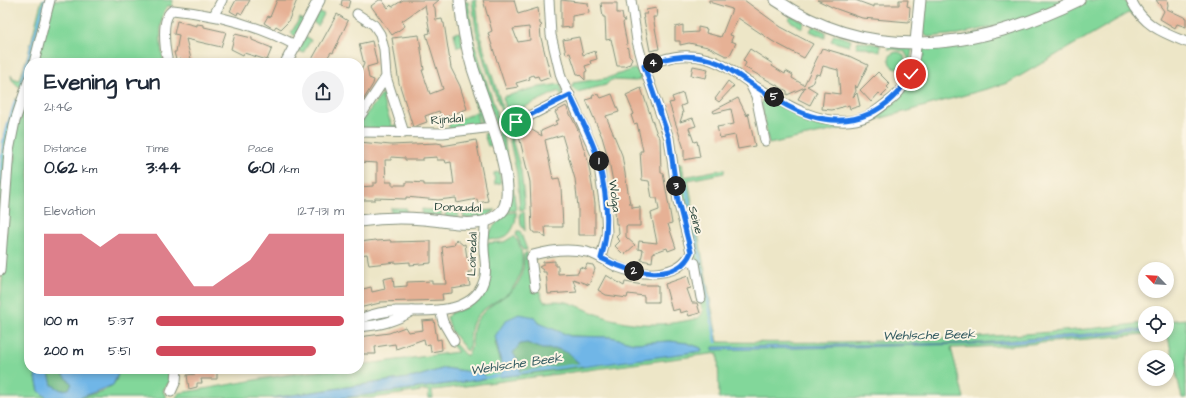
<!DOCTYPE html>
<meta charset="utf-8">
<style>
body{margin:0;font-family:"Architects Daughter",sans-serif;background:#f2f2f3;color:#1f2937;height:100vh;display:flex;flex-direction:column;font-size:15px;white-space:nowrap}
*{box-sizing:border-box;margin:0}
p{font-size:13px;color:#747a83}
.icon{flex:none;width:22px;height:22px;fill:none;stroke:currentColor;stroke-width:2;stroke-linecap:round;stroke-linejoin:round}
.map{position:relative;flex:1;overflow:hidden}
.details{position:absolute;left:24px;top:58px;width:340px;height:316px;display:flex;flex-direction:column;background:#fff;border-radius:16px;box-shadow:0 2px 6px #0003}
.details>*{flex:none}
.needle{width:26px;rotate:295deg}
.buttons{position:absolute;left:1138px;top:262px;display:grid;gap:8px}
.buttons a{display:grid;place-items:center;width:36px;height:36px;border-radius:50%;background:#fff;box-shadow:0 2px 6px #0003;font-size:20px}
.pin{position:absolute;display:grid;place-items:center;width:34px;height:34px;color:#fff;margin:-17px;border:2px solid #fff;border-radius:50%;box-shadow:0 1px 4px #0007}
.km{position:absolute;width:20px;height:20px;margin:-10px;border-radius:50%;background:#222;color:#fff;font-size:11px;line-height:20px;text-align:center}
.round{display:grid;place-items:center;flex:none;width:42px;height:42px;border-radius:21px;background:#f2f2f3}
.summary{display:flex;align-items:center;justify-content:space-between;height:68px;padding:0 20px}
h1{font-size:22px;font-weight:700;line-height:30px}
.stats{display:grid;grid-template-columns:repeat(3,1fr);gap:6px;height:68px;padding:4px 20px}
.stats div{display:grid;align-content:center}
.stats b{font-size:17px;font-weight:700}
.stats small{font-size:11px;font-weight:400}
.stats p{font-size:11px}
.chart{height:112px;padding:8px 20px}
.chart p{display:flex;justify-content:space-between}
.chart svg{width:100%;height:72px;margin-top:4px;fill:#d1495b;opacity:.7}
ul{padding:0 20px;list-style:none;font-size:13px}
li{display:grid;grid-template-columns:64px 48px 1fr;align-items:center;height:30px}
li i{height:10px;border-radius:5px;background:#d1495b}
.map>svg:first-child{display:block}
.green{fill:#82d79a;stroke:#508a67;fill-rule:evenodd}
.forest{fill:#69b882;stroke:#447a5b}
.water{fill:#70b6e7;stroke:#487a8e}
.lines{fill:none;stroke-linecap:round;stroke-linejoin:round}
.stream{stroke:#70b6e7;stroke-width:2.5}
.building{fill:#e6b195;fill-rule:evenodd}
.minor-casing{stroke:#86927e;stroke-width:11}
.tertiary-casing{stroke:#86927e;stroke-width:13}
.minor{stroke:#fff;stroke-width:9}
.tertiary{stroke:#fff;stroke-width:11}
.route-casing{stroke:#fff;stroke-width:8}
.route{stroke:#1a73e8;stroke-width:5}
.labels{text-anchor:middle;stroke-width:4;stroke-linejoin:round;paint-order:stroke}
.street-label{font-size:12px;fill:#1f3d34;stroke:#fcf5e5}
.water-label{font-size:13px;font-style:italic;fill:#335b61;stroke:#fcf5e5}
</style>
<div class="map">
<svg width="1186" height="398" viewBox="0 0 1186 398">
<rect width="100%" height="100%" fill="#fcf5e5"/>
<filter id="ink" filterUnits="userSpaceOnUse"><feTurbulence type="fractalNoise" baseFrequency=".025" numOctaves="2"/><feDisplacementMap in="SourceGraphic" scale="8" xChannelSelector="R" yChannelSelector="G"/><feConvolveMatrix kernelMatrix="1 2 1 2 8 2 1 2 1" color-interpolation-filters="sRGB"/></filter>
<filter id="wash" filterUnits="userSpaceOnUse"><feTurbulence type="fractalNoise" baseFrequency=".012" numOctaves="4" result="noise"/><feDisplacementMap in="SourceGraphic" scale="16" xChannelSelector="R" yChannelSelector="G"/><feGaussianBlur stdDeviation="0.9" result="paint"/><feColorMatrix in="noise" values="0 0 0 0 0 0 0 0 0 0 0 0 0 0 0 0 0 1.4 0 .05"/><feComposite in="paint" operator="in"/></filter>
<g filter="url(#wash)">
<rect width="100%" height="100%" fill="#ede6c7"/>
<g class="green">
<path d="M42,0H47L24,84L19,87L12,80L11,74L13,78L19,80C30,55 34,26 42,0Z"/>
<path d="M54,0H173L172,6H167C158,22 160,46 164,63H37Z"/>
<path d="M472,0H476L479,29L485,54L508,124L506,125L485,64L476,30Z"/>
<path d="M924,0H1070L1015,22L959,34L928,37L922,33Z"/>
<path d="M1086,0H1125L1135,16L1128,13L1008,83L850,127L769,144L761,102L765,98L769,97C782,105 794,115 809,120C860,137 908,108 920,57L924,56V53L921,52L924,48L1077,5Z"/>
<path d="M463,2H468L474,43L500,124H496L473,55Z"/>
<path d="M319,12L324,14L318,26L313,22Z"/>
<path d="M791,16L804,22L802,28L789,20Z"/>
<path d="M300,18L305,21L295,36L291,33Z"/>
<path d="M813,26L826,32L825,38L810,31Z"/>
<path d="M460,32L463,46L457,47L454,33Z"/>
<path d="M834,34L851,40L849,46L831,41Z"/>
<path d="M305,37L311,40L303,53L298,50Z"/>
<path d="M858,41L880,45V51C871,51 865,46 856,47Z"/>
<path d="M888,46H909L912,49L909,68L906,67L909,60L905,52L896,49H888Z"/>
<circle cx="897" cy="60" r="8"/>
<path d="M634,69L640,71L642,74L640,79L636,81L611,80L606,85L577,92L572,88L573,83L607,78Z"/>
<path d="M561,84L563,96H561L559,91L509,114L512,120L510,122L503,97L534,88Z"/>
<path d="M29,90V369H34L39,391L47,398H0V306L12,161H15L16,156L12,155L14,139Z"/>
<path d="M384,92L388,95L382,98L392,126L398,125L397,128L363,129L361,121Z"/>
<path d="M16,98L17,102L0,218V184L3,143Z"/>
<path d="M479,98L488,122L482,126L474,100Z"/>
<path d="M476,112L479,126L449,129V124Z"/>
<path d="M507,128H509L521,171L525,209L520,210L517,173Z"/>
<path d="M501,129L511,172L516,210L507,211L498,130Z"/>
<path d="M488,133L490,134L493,145L488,146L484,134Z"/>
<path d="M682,164L684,177L724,169V173L688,180L718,342C861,344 1003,339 1145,323V334L1008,346L951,348L964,398H719L718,353L434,390H432L433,398H429L428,390L371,398H342L485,379L464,371L445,368L415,377L272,398H176L179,393C239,384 299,369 359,369V365L458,352L448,340L450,339L465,355H468C475,344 470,331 477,320C497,292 525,299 524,254L527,252L528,265L544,302C570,298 579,308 602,316C633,327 667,326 699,318L703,312L699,298V273L681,202L676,165ZM535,317L539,323L570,336L611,337L634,343L670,341L687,343L701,348L702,351L500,377L502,367L495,342Z"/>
<path d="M499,172L501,183L495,184L494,173Z"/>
<rect x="391" y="208" width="15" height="6"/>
<path d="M422,209L441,211V216L421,214Z"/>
<path d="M496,210L484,218H464L462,212Z"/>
<path d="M446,211L458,212L459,217H445Z"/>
<path d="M516,212C517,229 505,245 487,238L493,227L506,213Z"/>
<path d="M524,212L525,231L521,225L520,213Z"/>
<path d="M517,231H520L527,250H523L516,234Z"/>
<path d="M514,236C528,253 523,280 507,294C496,302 483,307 475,319C469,328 471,338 469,348L467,351L452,332L447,317L451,313L468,307L482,293L487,243L504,242Z"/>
<path d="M1186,319V398H1182L1167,333V321Z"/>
<path d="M116,369H173L172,379L163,390L166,398H79C92,394 124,389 116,369Z"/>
</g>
<g class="forest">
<path d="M527,343L542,349H558L568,353L583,367L518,375C524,364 518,361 513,353L520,344Z"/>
<path d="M51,369H62L64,375L72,384L69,389L61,390L52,385L49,373Z"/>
</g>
<g class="water">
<path d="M519,314L535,317L539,323L570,336L611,337L634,343L670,341L687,343L701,348L702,351L583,367L568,353L558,349H542L527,343L520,344L513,353L522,366L518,375L500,377L502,367L495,336L506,320Z"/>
<path d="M1145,329V331L1017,343L713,350V347L981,343Z"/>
<path d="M445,368L484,374L485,379L342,398H272L415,377Z"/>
<path d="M34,369H51L49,374L52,385L61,390L69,389L72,384L64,375L62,369H116L118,374L113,385L79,398H47L39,391Z"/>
</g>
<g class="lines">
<g class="stream">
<path d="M21,83L45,0"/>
<path d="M685,181L716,342"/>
<path d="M0,184L3,143L15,101"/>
<path d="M518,373L584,364"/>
<path d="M482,378L503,375"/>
</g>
</g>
<g id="blocks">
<g class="building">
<path d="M236,0H250L242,14L238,12L237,15L230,11Z"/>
<path d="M277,0H297L288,22L281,29L276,26L274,29L264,23L268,16L270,17Z"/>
<path d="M342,0H350L348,8L341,6Z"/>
<path d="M379,0H382L388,8L391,5L392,7L403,0H439L433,5L435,8L436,20L442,19L443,23H444L451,68L460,86L467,109L442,118L439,111L425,116L427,122L413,127L399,83L392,38L419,35L424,70H422L430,94L443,89L426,34L430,33L425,5L402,21L405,26L392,35L371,6Z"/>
<path d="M483,0H514L518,14L538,8L540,24L542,25L540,27L541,38L551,77L540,81L538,76L534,77L533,75L529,77L530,79L516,83L518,87L506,89L488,33L492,31ZM529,27L530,40L518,42L513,29Z"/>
<path d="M561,0L588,3L589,13L572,16V27L561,28Z"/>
<path d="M709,0H744L781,27L813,44L804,58L772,41L738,18L730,35L733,36L731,41L736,43L730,55L726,56L708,47L689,43L680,45V41H675V27L683,25V33L698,32V27L707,29L706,33L721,37L732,9L709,2Z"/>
<path d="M817,0H855L874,7V5H899V0H908L907,6L910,7L909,22L862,18L834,8Z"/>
<path d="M1156,0H1167L1168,5L1167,9L1186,18V27L1177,24L1175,28L1160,19L1164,11Z"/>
<path d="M601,3H617V13H622L623,19L625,20L623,23L629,55L632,58L630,64L624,66H617L611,39L606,40L605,17H603Z"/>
<path d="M656,8L657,17H653L659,49L650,51L643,14H647L646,10Z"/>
<path d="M337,14L348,21L333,53L331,52L324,63H310Z"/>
<path d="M177,21L197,26V24L204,25V27L226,32L221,47L186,39L192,63H180L181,59L176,60L174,52H176L179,35L174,34Z"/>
<path d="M235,34L252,38V40L272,48L267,60L244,53L243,55L231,49Z"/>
<path d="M579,37L583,55L595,51L597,59L590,61L591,64L585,66L587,71L585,72V80L579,74H577L570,53L566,54L563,40Z"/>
<path d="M372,41L377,64L367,67L369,78L374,80L373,84L359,107V75L364,64L359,44Z"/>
<path d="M822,48L849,56L868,65L857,88L855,85L856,91L853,97L857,93L860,106L850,109L849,105L832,110L822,109L824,92L840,94L838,70L823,66L820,75L816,74L812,84L807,86L817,92L810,105L798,99L805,87L787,95V91L744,67L746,63L743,60L750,49L773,64L772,66L785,74L786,71L793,75L792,78L804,85Z"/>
<path d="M693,66L708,69L706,78L691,75Z"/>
<path d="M878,72L890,84L887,87L889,89L882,96L879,93L871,102L860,90Z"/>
<path d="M728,81L734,86L719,102L715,99Z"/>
<path d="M641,88L657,134L660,138L661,173H663L672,223L668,224L676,248L668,251L667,248L653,253L652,262L641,260L643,250L638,249L639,241L657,243L651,213L659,210L657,198H652L649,181L642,180L640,151H643L637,123L634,124L631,115L634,114L626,95Z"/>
<path d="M683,93L686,104L681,106L683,113L680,122L693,118L696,126L689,128L694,142L697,141L700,157L684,160V149L669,103L674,102L672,97Z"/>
<path d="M593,94L599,95L601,98L612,94L619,112L606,116L622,155L630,204H632V208L640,207V226H626V237L635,245L624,255L615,246L620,241L616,237L619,234L618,224H616L613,182L609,161L602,137L586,100L592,98Z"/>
<path d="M738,98L747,116L748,113L755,146L738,149L735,135L720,138L717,127L734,124L731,109L714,113L713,111Z"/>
<path d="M566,106L577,128L588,161L595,203V235H578V207L575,179L562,135L545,140L553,179L559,178L561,187L563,227H545L546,238L540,233H534L532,230L530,182L519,136L520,132L525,131L527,127L542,136L541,131L557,124L555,121L559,120L555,112Z"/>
<path d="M476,140L488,201L478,203L477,199L457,203L456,198L438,200L406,197V199L375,198V200H359V187L373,186V183H377V163L359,162V142L391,145L437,143L442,144V146ZM391,157L405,158V160H423V158L437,157V160H445L446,163L451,162L454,185H424V183L411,182H406V185H392V182H386L385,160H391Z"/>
<path d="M456,239L463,245L465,244L467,258H470L472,272H468L470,286L452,289V293L442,294L443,300L380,302V303L359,308V290L371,287L372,292L385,289L383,279L393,277L394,287L407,286V282L432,281V284H446L442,247L454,245Z"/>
<path d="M376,240L377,241L390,240L391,242L431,241V263L410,265V262L396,263V262L369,265L367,254L359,255V242Z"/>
<path d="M555,261V266H558V274L578,273L580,267L585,269L587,264L593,265L595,269L589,285L573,279L577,292L548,294L546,272H543V270L539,267L543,265V262Z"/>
<path d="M606,275L624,286L625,282L643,285H658V302H644V296L628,294L627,298L606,295L598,290Z"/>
<path d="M688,276L691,288L687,289L692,303H697L700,313L689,316L687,311L680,313L679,309L672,311L665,284Z"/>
<path d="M434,320L437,340L441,339L442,350L431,352L430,344L425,345L424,339L396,349L395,344L375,347L376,354H359V337L389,333L405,327L408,332L423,330L422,321Z"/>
<path d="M217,369V379H201L202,383H197V387L189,389L187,375L195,374V370Z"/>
</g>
</g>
</g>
<g filter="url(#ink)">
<use href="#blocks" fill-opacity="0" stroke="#86927e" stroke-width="1"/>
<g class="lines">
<g class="minor-casing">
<g id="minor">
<path d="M549,0L551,35L561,77L598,159L606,216L607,233L601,258"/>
<path d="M1131,0C1143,25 1161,32 1186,42"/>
<path d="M357,14L374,25L380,34L384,49L386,77L359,118"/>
<path d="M214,15L222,0"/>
<path d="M34,63L50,0"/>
<path d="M168,63C165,50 160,17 173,10C215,14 257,25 295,45"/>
<path d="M644,67C665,57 685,52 708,59C723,63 735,73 747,81C778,101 830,134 868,116C874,113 880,108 885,104C907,90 916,66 916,42"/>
<path d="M386,77L404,133"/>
<path d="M749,82L756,96L765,141"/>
<path d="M516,123L570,95"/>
<path d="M359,132L443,133L493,127"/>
<path d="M688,260L695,263L701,298"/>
<path d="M0,271L9,151L15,121L29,79"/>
<path d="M535,287L531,258L533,255C551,250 568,248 587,252C598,255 607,262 617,267C640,276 680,278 691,252L678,201L669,138L644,67L637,41L631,0"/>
<path d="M440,310L443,322L454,341"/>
<path d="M359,319C370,315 383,311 395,311C426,310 477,317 485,276C487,267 484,257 484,248C483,239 486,231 485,221"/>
<path d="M359,327C379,325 395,322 412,311"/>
<path d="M171,392L176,381L177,369"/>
</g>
</g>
<g class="tertiary-casing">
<g id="tertiary">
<path d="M776,0C872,65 980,49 1079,0"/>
<path d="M916,42L920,0"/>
<path d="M286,63L319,0"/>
<path d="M359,221C380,218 401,217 423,219C442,220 467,227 486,221C494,218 502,214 505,206C516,178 482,98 473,69C466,46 462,23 460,0"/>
</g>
</g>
<use href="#minor" class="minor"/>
<use href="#tertiary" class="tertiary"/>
</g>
</g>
<g class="lines" filter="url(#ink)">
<g class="route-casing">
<path id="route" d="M516,122L570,95C578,113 594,142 598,160C606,190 611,228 601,258C625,271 677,286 691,252L678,201L669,138L644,66C671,55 694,52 721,64C747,80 783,108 811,116C855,129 889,111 911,74"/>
</g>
<use href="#route" class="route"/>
</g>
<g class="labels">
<g class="street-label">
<text transform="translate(447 119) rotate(-4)" y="4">Rijndal</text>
<text transform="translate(615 196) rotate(83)" y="4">Wolga</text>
<text transform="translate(458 207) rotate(2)" y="4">Donaudal</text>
<text transform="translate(696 220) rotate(75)" y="4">Seine</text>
<text transform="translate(472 254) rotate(-88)" y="4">Loiredal</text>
</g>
<g class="water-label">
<text transform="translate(929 334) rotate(-1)" y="5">Wehlsche Beek</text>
<text transform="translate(516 363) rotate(-8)" y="5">Wehlsche Beek</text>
</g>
</g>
</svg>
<div class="buttons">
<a><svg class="needle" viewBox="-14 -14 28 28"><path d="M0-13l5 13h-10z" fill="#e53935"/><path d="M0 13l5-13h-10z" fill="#747a83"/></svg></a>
<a><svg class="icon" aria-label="locate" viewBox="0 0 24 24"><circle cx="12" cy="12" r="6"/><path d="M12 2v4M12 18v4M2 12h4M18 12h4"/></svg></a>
<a><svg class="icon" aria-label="layers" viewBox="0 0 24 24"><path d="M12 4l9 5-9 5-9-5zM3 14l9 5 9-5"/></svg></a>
</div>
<div class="pin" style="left:516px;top:122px;background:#1e9e55"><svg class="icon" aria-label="arrive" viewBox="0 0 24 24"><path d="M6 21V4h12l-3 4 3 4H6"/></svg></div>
<div class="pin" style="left:911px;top:74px;background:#d93025"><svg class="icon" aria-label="check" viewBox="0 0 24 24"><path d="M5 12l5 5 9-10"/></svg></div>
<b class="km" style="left:599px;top:161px">1</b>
<b class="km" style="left:634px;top:271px">2</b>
<b class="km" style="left:676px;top:186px">3</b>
<b class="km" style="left:653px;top:63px">4</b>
<b class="km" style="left:774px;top:97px">5</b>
<section class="details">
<div class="summary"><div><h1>Evening run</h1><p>21:46</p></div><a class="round"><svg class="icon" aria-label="share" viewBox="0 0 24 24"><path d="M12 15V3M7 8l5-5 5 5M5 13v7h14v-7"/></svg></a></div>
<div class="stats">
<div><p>Distance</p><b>0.62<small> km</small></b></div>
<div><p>Time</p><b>3:44</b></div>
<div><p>Pace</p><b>6:01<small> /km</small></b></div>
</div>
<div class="chart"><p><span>Elevation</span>127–131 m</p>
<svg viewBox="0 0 160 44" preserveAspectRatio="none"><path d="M0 44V6L10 6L20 6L30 14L40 6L50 6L60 6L70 22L80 38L90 38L100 30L110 22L120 6L130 6L140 6L150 6L160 6V44z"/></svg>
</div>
<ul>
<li><b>100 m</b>5:37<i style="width:100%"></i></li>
<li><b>200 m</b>5:51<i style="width:85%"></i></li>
</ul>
</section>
</div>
